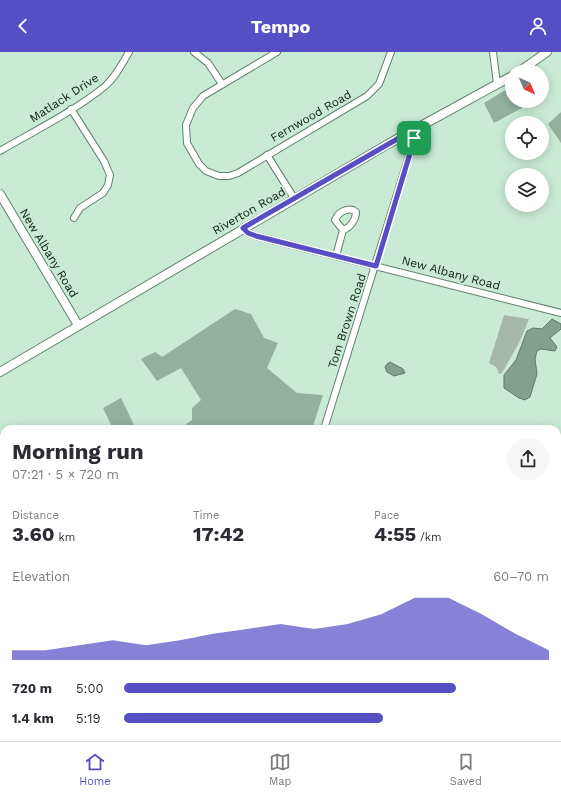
<!DOCTYPE html>
<meta charset="utf-8">
<style>
body{margin:0;font-family:"Work Sans",sans-serif;background:#f7f7f7;color:#2b2b33;height:100vh;display:flex;flex-direction:column;font-size:15px;white-space:nowrap}
*{box-sizing:border-box;margin:0}
p{font-size:13px;color:#7c7c81}
.icon{flex:none;width:22px;height:22px;fill:none;stroke:currentColor;stroke-width:2;stroke-linecap:round;stroke-linejoin:round}
.map{position:relative;flex:1;overflow:hidden}
.panel{position:absolute;left:0px;top:373px;width:561px;height:316px;display:flex;flex-direction:column;background:#fff;border-radius:12px 12px 0 0;box-shadow:0 2px 10px #0003}
.panel>*{flex:none}
.needle{width:26px;rotate:136deg}
.controls{position:absolute;left:505px;top:12px;display:grid;gap:8px}
.controls a{display:grid;place-items:center;width:44px;height:44px;border-radius:50%;background:#fff;box-shadow:0 2px 10px #0003;font-size:20px}
.pin{position:absolute;display:grid;place-items:center;width:34px;height:34px;color:#fff;margin:-17px;border-radius:8px;box-shadow:0 2px 6px #0006}
.round{display:grid;place-items:center;flex:none;width:42px;height:42px;border-radius:21px;background:#f7f7f7}
.head{display:flex;align-items:center;justify-content:space-between;height:68px;padding:0 12px}
h1{font-size:22px;font-weight:700;line-height:30px}
.metrics{display:grid;grid-template-columns:repeat(3,1fr);gap:6px;height:68px;padding:4px 12px}
.metrics div{display:grid;align-content:center}
.metrics b{font-size:20px;font-weight:700}
.metrics small{font-size:11px;font-weight:400}
.metrics p{font-size:11px}
.chart{height:112px;padding:8px 12px}
.chart p{display:flex;justify-content:space-between}
.chart svg{width:100%;height:72px;margin-top:4px;fill:#564ec5;opacity:.7}
ul{padding:0 12px;list-style:none;font-size:13px}
li{display:grid;grid-template-columns:64px 48px 1fr;align-items:center;height:30px}
li i{height:10px;border-radius:5px;background:#564ec5}
header{display:flex;justify-content:space-between;align-items:center;height:52px;padding:0 12px;background:#564ec5;color:#fff;font-size:18px;font-weight:700}
.tab-bar{display:flex;justify-content:space-around;align-items:center;height:56px;border-top:1px solid #e1e1e2;background:#fff;font-size:11px;color:#7c7c81}
.tab-bar a{display:grid;justify-items:center;gap:2px}
.tab-bar .current{color:#564ec5}
.map>svg:first-child{display:block}
.green{fill:#a5b7ab}
.forest{fill:#91b09d}
.water{fill:#81a08d;stroke:#5f7869}
.lines{fill:none;stroke-linecap:round;stroke-linejoin:round}
.stream{stroke:#5f7869;stroke-width:1.5}
.minor-casing{stroke:#61806d;stroke-width:8}
.major-casing{stroke:#61806d;stroke-width:10}
.minor{stroke:#fff;stroke-width:6}
.major{stroke:#fff;stroke-width:8}
.route-casing{stroke:#fff;stroke-width:8}
.route{stroke:#564ec5;stroke-width:5}
.labels{text-anchor:middle;stroke-width:4;stroke-linejoin:round;paint-order:stroke}
.street-label{font-size:12px;fill:#0f1c14;stroke:#c9ebd6}
</style>
<header><svg class="icon" aria-label="back" viewBox="0 0 24 24"><path d="M15 5l-7 7 7 7"/></svg>Tempo<svg class="icon" aria-label="person" viewBox="0 0 24 24"><circle cx="12" cy="8" r="4"/><path d="M4 21q1-7 8-7t8 7"/></svg></header>
<div class="map">
<svg width="561" height="689" viewBox="0 0 561 689">
<rect width="100%" height="100%" fill="#c9ebd6"/>
<path class="green" d="M504,263L529,267L520,289L502,321L499,322L496,315L489,311Z"/>
<g class="forest">
<path d="M512,34V49H535L494,71L484,51Z"/>
<path d="M561,60V91L548,72Z"/>
<path d="M235,257L251,262L264,286L278,291L267,316L297,341L323,343L312,377H179L192,368V356L201,348L181,316L157,329L141,307L155,300L162,305Z"/>
<path d="M121,346L136,377H113L103,356Z"/>
<path d="M561,474V521L557,531V487Z"/>
<path d="M557,554L561,556V569L557,571Z"/>
<path d="M449,685H512L511,689H448Z"/>
</g>
<g class="water">
<path d="M552,267L561,272V277L550,286L557,295L555,299L541,297L537,299L535,307L537,322L530,345L525,348L519,346L504,336V323L516,308L527,279L533,276L542,277Z"/>
<path d="M390,310L403,317L405,321L394,324L387,320L385,315L387,312Z"/>
<rect x="0" y="483" width="4" height="31"/>
<path d="M4,547V568L0,573V550Z"/>
</g>
<g class="lines">
<g class="stream">
<path d="M557,557L561,559"/>
<path d="M455,689L456,685"/>
</g>
<g class="minor-casing">
<g id="minor">
<path d="M194,0L208,11L222,32"/>
<path d="M277,0L203,44L193,56L186,73L187,91L199,112L206,119L219,124H229L238,121L367,44L379,32L391,0"/>
<path d="M493,0L497,32"/>
<path d="M71,57L104,109L110,123L108,133L103,141L80,156L74,166"/>
<path d="M0,99C34,79 73,60 104,35C115,26 122,12 129,0"/>
<path d="M267,103L294,146"/>
<path d="M243,176L248,181L256,184L561,261"/>
<path d="M336,204L343,178L335,168C338,161 345,156 353,158L356,160C356,168 350,176 343,178"/>
<path d="M324,377L418,75"/>
<path d="M0,400L4,399"/>
<path d="M557,654L561,647"/>
<path d="M557,673L561,675"/>
<path d="M227,689L228,685"/>
<path d="M544,689L545,685"/>
</g>
</g>
<g class="major-casing">
<g id="major">
<path d="M520,19L547,0"/>
<path d="M0,142L78,273"/>
<path d="M0,320L388,92L512,24"/>
</g>
</g>
<use href="#minor" class="minor"/>
<use href="#major" class="major"/>
</g>
<g class="lines">
<g class="route-casing">
<path id="route" d="M418,75L376,214L256,184L248,181L243,176Z"/>
</g>
<use href="#route" class="route"/>
</g>
<g class="labels">
<g class="street-label">
<text transform="translate(64 46) rotate(-33)" y="4">Matlack Drive</text>
<text transform="translate(311 64) rotate(-30)" y="4">Fernwood Road</text>
<text transform="translate(249 159) rotate(-30)" y="4">Riverton Road</text>
<text transform="translate(49 201) rotate(59)" y="4">New Albany Road</text>
<text transform="translate(451 221) rotate(15)" y="4">New Albany Road</text>
<text transform="translate(347 269) rotate(-72)" y="4">Tom Brown Road</text>
</g>
</g>
</svg>
<div class="controls">
<a><svg class="needle" viewBox="-14 -14 28 28"><path d="M0-13l5 13h-10z" fill="#e53935"/><path d="M0 13l5-13h-10z" fill="#7c7c81"/></svg></a>
<a><svg class="icon" aria-label="locate" viewBox="0 0 24 24"><circle cx="12" cy="12" r="6"/><path d="M12 2v4M12 18v4M2 12h4M18 12h4"/></svg></a>
<a><svg class="icon" aria-label="layers" viewBox="0 0 24 24"><path d="M12 4l9 5-9 5-9-5zM3 14l9 5 9-5"/></svg></a>
</div>
<div class="pin" style="left:414px;top:86px;background:#1e9e55"><svg class="icon" aria-label="arrive" viewBox="0 0 24 24"><path d="M6 21V4h12l-3 4 3 4H6"/></svg></div>
<section class="panel">
<div class="head"><div><h1>Morning run</h1><p>07:21 · 5 × 720 m</p></div><a class="round"><svg class="icon" aria-label="share" viewBox="0 0 24 24"><path d="M12 15V3M7 8l5-5 5 5M5 13v7h14v-7"/></svg></a></div>
<div class="metrics">
<div><p>Distance</p><b>3.60<small> km</small></b></div>
<div><p>Time</p><b>17:42</b></div>
<div><p>Pace</p><b>4:55<small> /km</small></b></div>
</div>
<div class="chart"><p><span>Elevation</span>60–70 m</p>
<svg viewBox="0 0 160 44" preserveAspectRatio="none"><path d="M0 44V38L10 38L20 35L30 32L40 35L50 32L60 28L70 25L80 22L90 25L100 22L110 16L120 6L130 6L140 16L150 28L160 38V44z"/></svg>
</div>
<ul>
<li><b>720 m</b>5:00<i style="width:78%"></i></li>
<li><b>1.4 km</b>5:19<i style="width:61%"></i></li>
</ul>
</section>
</div>
<nav class="tab-bar">
<a class="current"><svg class="icon" aria-label="home" viewBox="0 0 24 24"><path d="M3 11l9-7 9 7M6 9v11h12V9"/></svg>Home</a>
<a><svg class="icon" aria-label="map" viewBox="0 0 24 24"><path d="M3 6l6-2 6 2 6-2v14l-6 2-6-2-6 2zM9 4v14M15 6v14"/></svg>Map</a>
<a><svg class="icon" aria-label="saved" viewBox="0 0 24 24"><path d="M7 4h10v16l-5-4-5 4z"/></svg>Saved</a>
</nav>
